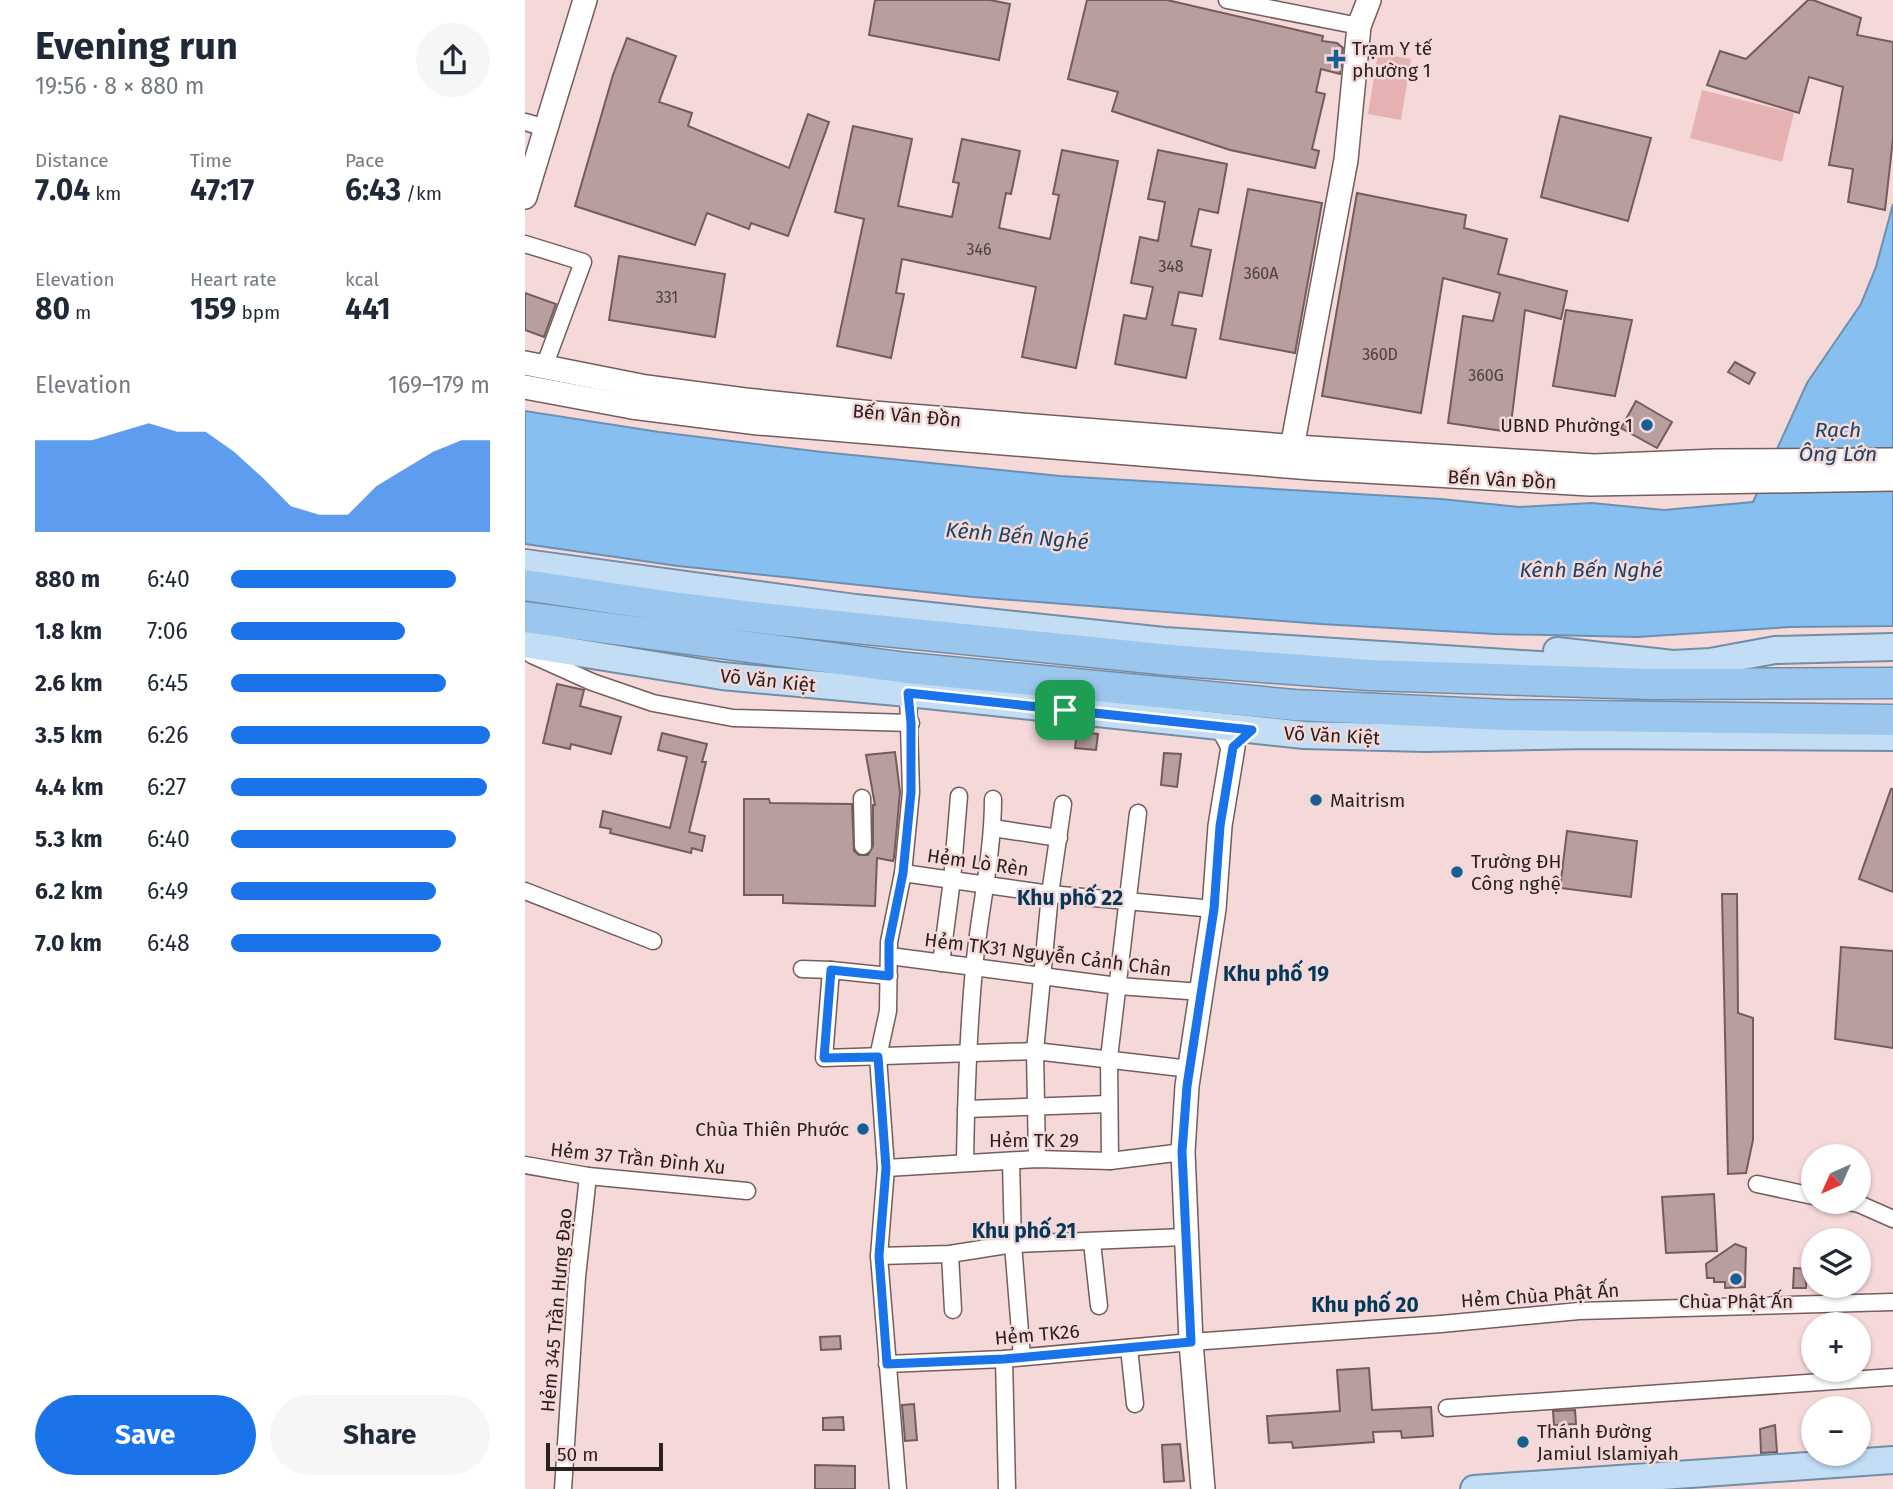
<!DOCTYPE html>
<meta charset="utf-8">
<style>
body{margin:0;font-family:"Fira Sans",sans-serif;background:#f6f6f7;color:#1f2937;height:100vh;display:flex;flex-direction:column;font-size:26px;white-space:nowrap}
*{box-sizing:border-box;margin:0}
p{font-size:23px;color:#747a83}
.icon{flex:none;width:38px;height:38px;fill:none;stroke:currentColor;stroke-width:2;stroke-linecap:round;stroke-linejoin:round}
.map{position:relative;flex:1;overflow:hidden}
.details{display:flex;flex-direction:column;background:#fff;width:525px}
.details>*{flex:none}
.needle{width:46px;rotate:225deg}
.controls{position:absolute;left:1276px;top:1144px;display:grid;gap:14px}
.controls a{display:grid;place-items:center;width:70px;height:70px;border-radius:50%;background:#fff;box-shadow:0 2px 5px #0004;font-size:35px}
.scale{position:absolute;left:21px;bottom:18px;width:117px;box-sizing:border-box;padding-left:7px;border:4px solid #29201f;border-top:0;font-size:19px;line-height:24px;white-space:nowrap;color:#29201f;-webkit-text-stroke:5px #f5d9d9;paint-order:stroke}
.pin{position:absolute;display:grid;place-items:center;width:60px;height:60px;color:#fff;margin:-30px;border-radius:14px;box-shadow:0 4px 10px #0006}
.round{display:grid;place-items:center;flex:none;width:74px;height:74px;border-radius:37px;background:#f6f6f7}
.summary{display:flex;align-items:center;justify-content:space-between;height:119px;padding:0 35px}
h1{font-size:38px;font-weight:700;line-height:52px}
.stats{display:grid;grid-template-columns:repeat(3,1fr);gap:10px;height:119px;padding:7px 35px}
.stats div{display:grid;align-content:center}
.stats b{font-size:30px;font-weight:700}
.stats small{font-size:19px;font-weight:400}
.stats p{font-size:19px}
.chart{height:196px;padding:14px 35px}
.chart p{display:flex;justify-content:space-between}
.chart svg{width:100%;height:126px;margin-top:7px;fill:#1a73e8;opacity:.7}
.primary-button{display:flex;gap:14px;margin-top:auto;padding:14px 35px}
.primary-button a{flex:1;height:80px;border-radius:42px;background:#1a73e8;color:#fff;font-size:28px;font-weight:700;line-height:80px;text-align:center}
.primary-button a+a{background:#f6f6f7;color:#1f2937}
ul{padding:0 35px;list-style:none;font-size:23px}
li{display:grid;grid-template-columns:112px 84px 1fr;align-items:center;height:52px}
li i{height:18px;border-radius:9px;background:#1a73e8}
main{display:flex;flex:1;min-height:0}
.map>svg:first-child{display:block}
.green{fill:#e6b2b1}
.water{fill:#87c0f0;stroke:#6b90b1;stroke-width:2}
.building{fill:#b89e9e;stroke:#735c5c;stroke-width:2}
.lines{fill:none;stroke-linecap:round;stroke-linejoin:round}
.street-casing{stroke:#745d5c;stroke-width:19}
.secondary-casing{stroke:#745d5c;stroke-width:26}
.primary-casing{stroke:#738da6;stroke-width:30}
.highway-casing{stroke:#738da6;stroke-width:33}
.street{stroke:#fff;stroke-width:16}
.secondary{stroke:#fff;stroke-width:23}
.primary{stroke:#c3ddf5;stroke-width:26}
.highway{stroke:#9bc7ee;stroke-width:30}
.route-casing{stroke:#fff;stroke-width:14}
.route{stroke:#1a73e8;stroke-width:9}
.poi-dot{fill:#155f92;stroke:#f5d9d9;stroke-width:2.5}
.labels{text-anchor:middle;stroke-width:5;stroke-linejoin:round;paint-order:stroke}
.number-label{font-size:16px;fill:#4d403f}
.poi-label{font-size:19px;fill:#29201f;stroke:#f5d9d9;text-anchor:start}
.street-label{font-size:19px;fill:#29201f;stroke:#f5d9d9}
.water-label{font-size:21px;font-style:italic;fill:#194364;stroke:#f5d9d9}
.neighbourhood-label{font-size:21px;font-weight:bold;fill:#03385b;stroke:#f5d9d9}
</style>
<main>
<section class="details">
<div class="summary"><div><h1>Evening run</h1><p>19:56 · 8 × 880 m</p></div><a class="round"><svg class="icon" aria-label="share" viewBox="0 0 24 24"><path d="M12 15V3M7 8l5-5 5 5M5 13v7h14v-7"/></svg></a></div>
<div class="stats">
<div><p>Distance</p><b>7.04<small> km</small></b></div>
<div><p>Time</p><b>47:17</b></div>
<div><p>Pace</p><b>6:43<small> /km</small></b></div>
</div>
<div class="stats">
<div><p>Elevation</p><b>80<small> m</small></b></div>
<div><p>Heart rate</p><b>159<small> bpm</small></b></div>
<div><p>kcal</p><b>441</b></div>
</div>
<div class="chart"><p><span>Elevation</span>169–179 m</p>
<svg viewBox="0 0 160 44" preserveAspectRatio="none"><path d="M0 44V12L10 12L20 12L30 9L40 6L50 9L60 9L70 16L80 25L90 35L100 38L110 38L120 28L130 22L140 16L150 12L160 12V44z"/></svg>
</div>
<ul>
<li><b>880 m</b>6:40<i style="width:87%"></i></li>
<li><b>1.8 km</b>7:06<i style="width:67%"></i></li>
<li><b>2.6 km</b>6:45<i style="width:83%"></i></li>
<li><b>3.5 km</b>6:26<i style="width:100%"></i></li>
<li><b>4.4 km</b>6:27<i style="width:99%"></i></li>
<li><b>5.3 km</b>6:40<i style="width:87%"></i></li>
<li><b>6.2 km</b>6:49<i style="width:79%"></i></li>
<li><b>7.0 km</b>6:48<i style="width:81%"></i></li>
</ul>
<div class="primary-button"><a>Save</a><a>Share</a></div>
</section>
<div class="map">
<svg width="1368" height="1489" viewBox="0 0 1368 1489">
<rect width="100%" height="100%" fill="#f5d9d9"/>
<g class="green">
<path d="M853,53L886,59L876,120L843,114Z"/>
<path d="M1177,90L1269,113L1257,162L1165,138Z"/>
</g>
<path class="water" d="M1368,204V626L1265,627L1112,637L970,634L796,624L448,597L153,566L0,544V411L134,432L297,452L535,476L916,499L994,507L1067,503L1139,510L1228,502L1282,383L1336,304L1351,267Z"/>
<g class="building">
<path d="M350,0H465L485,4L474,60L344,35Z"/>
<path d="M562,0H642L798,36L797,41L812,43L818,48L815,74L796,69L791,92L800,94L787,149L794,151L790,168L705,150L587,111L593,92L543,79Z"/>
<path d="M1283,0H1288L1336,18L1332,35L1368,42V139L1360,210L1323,202L1328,169L1304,165L1318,87L1284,77L1274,113L1182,85L1195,51L1221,59Z"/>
<path d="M102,38L151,56L134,102L167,113L163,126L264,168L283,114L304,122L263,236L226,223L224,229L182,213L170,245L50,206L88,75Z"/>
<path d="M1035,116L1126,138L1103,221L1016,197Z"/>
<path d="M328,126L387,139L373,206L427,217L434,183L428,182L437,139L495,151L486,194L481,193L474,228L525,239L534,195L528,194L537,150L593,161L551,368L497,357L511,287L377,259L371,293L379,294L366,358L312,346L339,219L310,212Z"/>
<path d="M633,150L702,164L693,213L674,209L666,246L686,250L677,296L654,292L647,325L671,329L661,378L590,364L599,315L621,319L628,287L606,283L615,237L633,241L640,202L623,199Z"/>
<path d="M723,189L797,203L770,353L695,339Z"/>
<path d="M832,193L941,215L939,228L982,239L973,274L1042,291L1036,319L1000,310L985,432L923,423L938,316L968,321L975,293L918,278L896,413L797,396Z"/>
<path d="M94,256L200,274L190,337L84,320Z"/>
<path d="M0,293L31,304L19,337L0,330Z"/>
<path d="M1041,310L1107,320L1090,396L1028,386Z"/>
<path d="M1210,362L1230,373L1224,384L1203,372Z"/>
<path d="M1111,401L1147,422L1132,448L1096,428Z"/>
<path d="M32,684L59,690L55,706L96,717L86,754L46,744L45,749L18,743Z"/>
<path d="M552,732L573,734L571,750L550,748Z"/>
<path d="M137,733L182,744L177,762H181L164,832L180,836L177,851L167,848L166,853L85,833L86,829L75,827L78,811L145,828L162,757L133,750Z"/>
<path d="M370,752L375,792L369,858L368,861L352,858L350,906L258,903V895H219V799H244L245,803L327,804L329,851L334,855H343L348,846V805H350L341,755Z"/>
<path d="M639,753L656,754L652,787L636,785Z"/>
<path d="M1366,789H1368V892L1334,879Z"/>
<path d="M1042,831L1112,841L1106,897L1035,888Z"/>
<path d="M1197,894H1212L1213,1013L1228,1018V1140L1221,1173L1203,1174Z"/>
<path d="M1316,947L1368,951V1048L1310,1039Z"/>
<path d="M1189,1194L1192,1251L1141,1253L1137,1197Z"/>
<path d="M1210,1244L1221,1248L1220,1287L1200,1288V1282H1189V1278H1182L1181,1264Z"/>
<path d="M1269,1268L1282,1269L1281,1288H1268Z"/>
<path d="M315,1336L316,1349L296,1350L295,1337Z"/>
<path d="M844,1368L847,1410L906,1407L908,1436L877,1438L876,1431L848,1432L849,1442L768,1448L767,1442L744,1443L742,1416L815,1411L812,1370Z"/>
<path d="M389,1404L392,1440L380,1441L377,1405Z"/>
<path d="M1050,1410L1051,1424L1029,1425L1028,1411Z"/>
<path d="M318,1417L319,1430H298V1418Z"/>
<path d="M1250,1425L1252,1452L1236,1453L1235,1429Z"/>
<path d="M655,1444L659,1481L639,1482L637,1445Z"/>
<path d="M290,1465L330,1466V1489H290Z"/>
</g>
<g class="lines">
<g class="street-casing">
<g id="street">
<path d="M702,0L834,26"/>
<path d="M0,122L21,128"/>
<path d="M0,244L58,262L19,367"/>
<path d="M2,650L7,655L67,682L128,703L208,718L386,723"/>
<path d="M337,798L338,846"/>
<path d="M468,828L534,838"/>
<path d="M378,873L525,894L689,909"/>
<path d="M0,891L128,941"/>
<path d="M365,956L593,986L677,992"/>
<path d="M416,963L427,880L434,796"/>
<path d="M277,969L306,970"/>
<path d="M364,976L306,970L299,1058L510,1051L665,1069"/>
<path d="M441,1109L584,1104"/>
<path d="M512,1159L510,1051L525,894L538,804"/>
<path d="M486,1161L488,1244L497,1357"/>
<path d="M585,1161L584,1058L613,813"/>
<path d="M440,1162C441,1098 443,1033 449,969C454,912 468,856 468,799"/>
<path d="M0,1165L63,1176L222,1191"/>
<path d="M361,1168L512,1159L585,1161L658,1152"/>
<path d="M1232,1184L1288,1196"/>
<path d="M1323,1202L1334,1204L1368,1219"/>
<path d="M567,1242L574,1306"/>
<path d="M425,1254L428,1310"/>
<path d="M354,1256L425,1254L488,1244L660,1237"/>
<path d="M604,1348L610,1404"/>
<path d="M479,1359L482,1489"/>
<path d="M362,1364L479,1359L666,1342L916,1324L1054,1311L1368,1302"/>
<path d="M922,1408L1368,1377"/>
<path d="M38,1489L52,1277L63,1176"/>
<path d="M373,1489L354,1256L361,1168L353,1057L363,1011L364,942L378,873L386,792L383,693"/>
</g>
</g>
<g class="secondary-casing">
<g id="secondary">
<path d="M0,197L60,0"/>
<path d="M0,363L121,387L220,400L348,413L786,448L1069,466L1191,461L1368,460"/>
<path d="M0,387L107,407L233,423L786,468L1065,484L1368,479"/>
<path d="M765,458L821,160L834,26L844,0"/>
<path d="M678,1489L666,1342L658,1152L662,1086L689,909L695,826L708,747L697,726"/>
</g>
</g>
<g class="primary-casing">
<g id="primary">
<path d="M0,563L330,608L639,641L1029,666L1066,673"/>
<path d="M0,644L197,676L383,693L779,735L900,738L1063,735L1368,737"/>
<path d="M1032,651L1148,664L1185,662L1250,650L1368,647"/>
<path d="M949,1489L1368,1460"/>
</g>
</g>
<g class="highway-casing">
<g id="highway">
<path d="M0,585L154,608L253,620L645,660L844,675L1126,684L1368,683"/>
<path d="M0,617L382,668L769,705L980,715L1368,720"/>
</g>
</g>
<use href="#street" class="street"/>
<use href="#secondary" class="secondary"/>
<use href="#primary" class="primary"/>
<use href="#highway" class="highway"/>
</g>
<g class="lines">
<g class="route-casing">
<path id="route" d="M383,693L727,730L708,747L695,826L689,909L662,1086L657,1152L666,1342L479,1359L362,1364L354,1256L361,1168L353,1057L299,1058L306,970L364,976V942L378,873L386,792V723Z"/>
</g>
<use href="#route" class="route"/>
</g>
<g class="poi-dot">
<path d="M807.5 48.5h7v7h7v7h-7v7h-7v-7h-7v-7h7z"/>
<circle cx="1122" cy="425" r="7"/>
<circle cx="791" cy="800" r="7"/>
<circle cx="932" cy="872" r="7"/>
<circle cx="338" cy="1129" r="7"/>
<circle cx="1211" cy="1279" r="7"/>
<circle cx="998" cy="1442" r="7"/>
</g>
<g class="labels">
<g class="number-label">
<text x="454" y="255">346</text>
<text x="646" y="272">348</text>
<text x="736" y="279">360A</text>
<text x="142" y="303">331</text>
<text x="855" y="360">360D</text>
<text x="961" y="381">360G</text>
</g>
<g class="poi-label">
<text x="827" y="55">Trạm Y tế<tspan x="827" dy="22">phường 1</tspan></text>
<text x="1108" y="432" text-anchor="end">UBND Phường 1</text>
<text x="805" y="807">Maitrism</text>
<text x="946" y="868">Trường ĐH<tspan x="946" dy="22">Công nghệ</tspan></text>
<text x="324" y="1136" text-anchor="end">Chùa Thiên Phước</text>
<text x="1211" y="1308" text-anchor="middle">Chùa Phật Ấn</text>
<text x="1012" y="1438">Thánh Đường<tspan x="1012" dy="22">Jamiul Islamiyah</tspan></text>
</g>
<g class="street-label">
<text transform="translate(382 415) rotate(5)" y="7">Bến Vân Đồn</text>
<text transform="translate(977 479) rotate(3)" y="7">Bến Vân Đồn</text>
<text transform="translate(243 680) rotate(6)" y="7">Võ Văn Kiệt</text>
<text transform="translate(807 735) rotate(3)" y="7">Võ Văn Kiệt</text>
<text transform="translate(453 862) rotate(8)" y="7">Hẻm Lò Rèn</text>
<text transform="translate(523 954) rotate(7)" y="7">Hẻm TK31 Nguyễn Cảnh Chân</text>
<text x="509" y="1147">Hẻm TK 29</text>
<text transform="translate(113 1158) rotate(6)" y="7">Hẻm 37 Trần Ðình Xu</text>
<text transform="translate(1015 1295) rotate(-4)" y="7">Hẻm Chùa Phật Ấn</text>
<text transform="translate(31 1310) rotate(-85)" y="7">Hẻm 345 Trần Hưng Ðạo</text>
<text transform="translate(512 1334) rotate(-5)" y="7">Hẻm TK26</text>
</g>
<g class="water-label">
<text x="1313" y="437">Rạch<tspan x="1313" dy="24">Ông Lớn</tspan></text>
<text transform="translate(492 536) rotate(5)" y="7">Kênh Bến Nghé</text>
<text x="1066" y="577">Kênh Bến Nghé</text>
</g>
<g class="neighbourhood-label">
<text x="545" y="905">Khu phố 22</text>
<text x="751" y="981">Khu phố 19</text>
<text x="499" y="1238">Khu phố 21</text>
<text x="840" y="1312">Khu phố 20</text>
</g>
</g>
</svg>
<div class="controls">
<a><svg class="needle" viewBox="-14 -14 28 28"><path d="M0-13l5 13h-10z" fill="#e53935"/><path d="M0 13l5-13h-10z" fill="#747a83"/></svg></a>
<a><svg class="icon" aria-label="layers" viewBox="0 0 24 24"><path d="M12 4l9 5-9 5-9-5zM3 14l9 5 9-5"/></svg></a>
<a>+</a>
<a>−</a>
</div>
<div class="scale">50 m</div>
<div class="pin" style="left:540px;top:710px;background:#1e9e55"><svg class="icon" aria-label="arrive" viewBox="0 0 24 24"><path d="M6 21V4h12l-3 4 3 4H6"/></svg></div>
</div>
</main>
